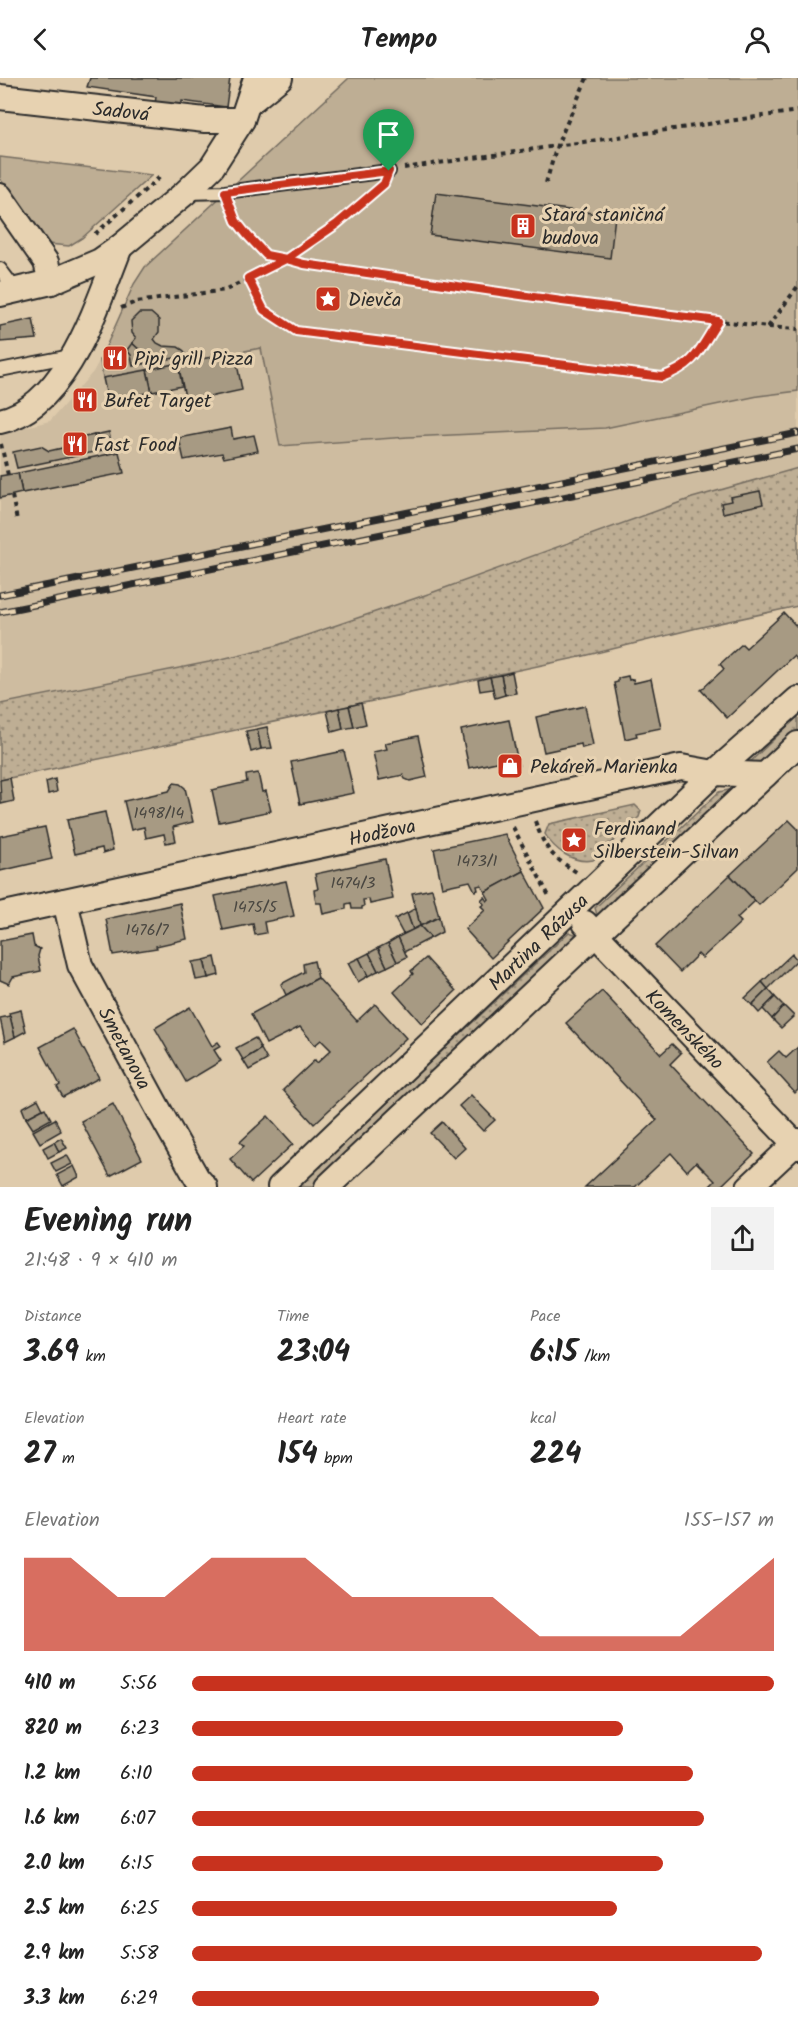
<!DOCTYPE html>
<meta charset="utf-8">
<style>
body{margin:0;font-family:Kalam,sans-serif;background:#f2f2f2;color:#222;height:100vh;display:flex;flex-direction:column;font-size:22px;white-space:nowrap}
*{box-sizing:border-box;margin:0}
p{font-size:20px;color:#767676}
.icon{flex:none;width:33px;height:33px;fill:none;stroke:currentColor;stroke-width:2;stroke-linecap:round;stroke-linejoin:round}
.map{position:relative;height:1109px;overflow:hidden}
.panel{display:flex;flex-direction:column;background:#fff;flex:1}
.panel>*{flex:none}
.pin{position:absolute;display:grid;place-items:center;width:51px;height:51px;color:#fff;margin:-62px -26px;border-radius:50% 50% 50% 0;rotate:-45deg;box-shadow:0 0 6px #0007}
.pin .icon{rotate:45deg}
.round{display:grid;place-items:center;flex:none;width:63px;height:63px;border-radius:0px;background:#f2f2f2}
.overview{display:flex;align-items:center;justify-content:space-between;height:102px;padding:0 24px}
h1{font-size:33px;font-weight:800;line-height:45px}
.stats{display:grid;grid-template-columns:repeat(3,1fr);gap:9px;height:102px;padding:6px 24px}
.stats div{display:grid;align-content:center}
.stats b{font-size:30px;font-weight:800}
.stats small{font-size:16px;font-weight:400}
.stats p{font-size:16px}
.chart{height:168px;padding:12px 24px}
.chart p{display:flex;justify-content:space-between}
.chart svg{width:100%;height:108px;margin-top:6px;fill:#c8321e;opacity:.7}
ul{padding:0 24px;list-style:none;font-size:20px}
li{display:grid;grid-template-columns:96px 72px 1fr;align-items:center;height:45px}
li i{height:15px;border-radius:8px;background:#c8321e}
header{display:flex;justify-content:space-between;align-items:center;height:78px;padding:0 24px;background:#fff;font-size:27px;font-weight:800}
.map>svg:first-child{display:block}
.built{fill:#cebca0}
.grass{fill:url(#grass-dots);stroke:#746c60;stroke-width:1.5}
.park{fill:#beae94;stroke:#746c60;stroke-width:1.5}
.building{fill:#a79a83;stroke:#2b2b2b;stroke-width:1.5}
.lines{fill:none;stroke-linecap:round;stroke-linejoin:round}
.service-casing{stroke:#2b2b2b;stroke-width:16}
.minor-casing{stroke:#2b2b2b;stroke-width:28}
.path{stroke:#2b2b2b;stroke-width:4;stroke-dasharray:4.5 4.5;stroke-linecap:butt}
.service{stroke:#e7d2b1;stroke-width:12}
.minor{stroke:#e7d2b1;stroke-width:24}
.rail-casing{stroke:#2b2b2b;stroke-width:7}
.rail{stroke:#e7d2b1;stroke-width:4.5;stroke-dasharray:14;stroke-linecap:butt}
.route-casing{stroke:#fff;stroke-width:12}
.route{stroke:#c8321e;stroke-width:8}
.labels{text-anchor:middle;stroke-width:6;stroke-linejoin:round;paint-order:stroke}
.number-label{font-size:16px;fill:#4a4741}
.street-label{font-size:20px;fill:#2b2b2b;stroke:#e7d2b1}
.poi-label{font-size:20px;fill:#2b2b2b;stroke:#e7d2b1;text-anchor:start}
</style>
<header><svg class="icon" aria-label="back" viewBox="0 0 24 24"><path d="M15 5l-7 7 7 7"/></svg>Tempo<svg class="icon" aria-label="person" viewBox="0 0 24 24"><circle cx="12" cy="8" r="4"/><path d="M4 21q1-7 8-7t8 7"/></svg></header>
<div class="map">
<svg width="798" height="1109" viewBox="0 0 798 1109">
<defs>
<pattern id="grass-dots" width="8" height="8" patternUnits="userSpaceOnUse" patternTransform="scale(1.5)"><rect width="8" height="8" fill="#beae94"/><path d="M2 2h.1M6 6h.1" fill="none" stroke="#9b8e79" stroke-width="1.8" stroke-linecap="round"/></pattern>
</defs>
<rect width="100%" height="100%" fill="#dfcbac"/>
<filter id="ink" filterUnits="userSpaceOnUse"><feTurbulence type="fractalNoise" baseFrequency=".0167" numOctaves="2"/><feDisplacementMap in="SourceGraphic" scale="12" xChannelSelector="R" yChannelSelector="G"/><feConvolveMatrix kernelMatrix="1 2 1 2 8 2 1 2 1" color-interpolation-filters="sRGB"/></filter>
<g filter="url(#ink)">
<path class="built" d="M127,232L261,270L280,368L408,359L798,313V528L697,550L580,579L0,702V355L50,343L93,294Z"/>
<g class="grass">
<path d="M798,390V528L697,550L580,579L0,702V626L209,584L275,568L431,515L692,420Z"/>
<path d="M798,638V656C785,668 770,689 750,685V684Z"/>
<path d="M733,711H735L600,838L597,837L595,830L597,828L719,714Z"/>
<path d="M635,727L641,733L639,739L593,782C574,786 554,772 545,756L549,746Z"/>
<path d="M569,854L578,857L316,1109H297Z"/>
</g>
<g class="park">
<path d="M349,0H798V313L758,318L605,350L408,359L280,368L261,270L103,300L100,282L134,206L145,189Z"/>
<path d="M0,79L152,97L82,160L69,168L48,166L0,101Z"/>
</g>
<g class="building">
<path d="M90,0H230L226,29L182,23L181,36L154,32L156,19L87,9Z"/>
<path d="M436,115L615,138L610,180L430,157Z"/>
<path d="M139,235H151L159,242V254L154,261L157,265L163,268L178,269L183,272L186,278L153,284L132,265L136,260L132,255L131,243Z"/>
<path d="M33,241L37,261L0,264V248Z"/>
<path d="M132,265L153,284L133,288L131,277L127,272Z"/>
<path d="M235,275L242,312L186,324L178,285Z"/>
<path d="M178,285L182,308L152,314L147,292Z"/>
<path d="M147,292L152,314L108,323L103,300Z"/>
<path d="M231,350L233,361L254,357L258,373L224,380L222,375L184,382L179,360Z"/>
<path d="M109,354L112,370L98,373L94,357Z"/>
<path d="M94,357L98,373L71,379L67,363Z"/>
<path d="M67,363L71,379L17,390L13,374L41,368L49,373L62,370Z"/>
<path d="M119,374L124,395L22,415L18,395Z"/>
<path d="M18,395L22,415L0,420V398Z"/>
<path d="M760,413L763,426L723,435L721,425L731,423L730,419Z"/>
<path d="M784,535L798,550V583L793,578L727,640L701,612L724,591L720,586L742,566L746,570Z"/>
<path d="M512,594L516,615L505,617L501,597Z"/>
<path d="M501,597L505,617L495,620L490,599Z"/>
<path d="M628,598L629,602L633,601L634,605L651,601L661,650L636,655L637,658L625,661L614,605L618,604V600Z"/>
<path d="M490,599L493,611L480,613L478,602Z"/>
<path d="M361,625L366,646L354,649L349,628Z"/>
<path d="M349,628L354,649L343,651L339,630Z"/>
<path d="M585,628L593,667L582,670L581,666L544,674L536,639Z"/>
<path d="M339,630L343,651L332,654L327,633Z"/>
<path d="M509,642L519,689L503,692L501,683L469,690L461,652Z"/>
<path d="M267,649L272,670L261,671L257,651Z"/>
<path d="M257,651L261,671L251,674L246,653Z"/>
<path d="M418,658L427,699L410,703L405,701L403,697L379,702L373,674L387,671L385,665Z"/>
<path d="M344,673L354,715L300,726L291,684Z"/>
<path d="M258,695L262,714L266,713L271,733L219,744L212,712L247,704L246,697Z"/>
<path d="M10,700L14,723L1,726L0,702Z"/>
<path d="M55,701L57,714L48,716L46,704Z"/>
<path d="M174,705L180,706L185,710L193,744L173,749L176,763L166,765L164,756L146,760L144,749L131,752L124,723L169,713Z"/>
<path d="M105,734L113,772L103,775L102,770L75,776L67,742Z"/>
<path d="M789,742L798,751V790L759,827L730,797Z"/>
<path d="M45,749L52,781L0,793V758Z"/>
<path d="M505,756L524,793L485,814L481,807L477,808L478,812L475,813L470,803L442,809L434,771Z"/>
<path d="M385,781L393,821L370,826L369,821L363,822L364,828L362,829V831H352L351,825L346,826V831L323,836L321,825H316L314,812L318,811L315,796Z"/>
<path d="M524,793L544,830L491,880L465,851L485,832L481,828L484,826L481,822L484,819L487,823L489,821L485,814Z"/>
<path d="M730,797L755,823L737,840L741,844L702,880L698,876L680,894L655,868Z"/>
<path d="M286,803L294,838L264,844L266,855L255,857L253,846L223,852L215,818Z"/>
<path d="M432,811L439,839L420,848L412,815Z"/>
<path d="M180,825L187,861L156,868L157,870L113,877L106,841Z"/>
<path d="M416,830L420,848L413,852L407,835Z"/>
<path d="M407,835L413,852L403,856L395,841Z"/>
<path d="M439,839L442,854L431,860L420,848Z"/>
<path d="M420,848L431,860L404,874L398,859Z"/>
<path d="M32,857L34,868L40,871L38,878L41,893L13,899L9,906L0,902V863Z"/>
<path d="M398,859L407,879L397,884L388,865Z"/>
<path d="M388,865L397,884L387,889L378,870Z"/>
<path d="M378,870L387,889L378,893L369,875Z"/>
<path d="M369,875L378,893L368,898L359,880Z"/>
<path d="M792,876L797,882L768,911L762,904Z"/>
<path d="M215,879L219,897L208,900L204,882Z"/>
<path d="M359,880L368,898L358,904L348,885Z"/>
<path d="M426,880L456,913L422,946L394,914L413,896L411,893Z"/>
<path d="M204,882L208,900L196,902L192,884Z"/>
<path d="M314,883L318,900L286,917L281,906L304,894L303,886Z"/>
<path d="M318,900L357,943L375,926L406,960L314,1046L283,1012L315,982L317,985L331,972L321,962L315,967L300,949L266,966L251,936Z"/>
<path d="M762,904L768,911L752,927L745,920Z"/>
<path d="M768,911L775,919L759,935L752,927Z"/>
<path d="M602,913L661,976L672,966L681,975L670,986L754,1076L720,1109H709L715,1103L696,1084L687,1093L671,1075L635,1109H585L657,1042L566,945Z"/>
<path d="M775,919L784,928L772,941L763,931Z"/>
<path d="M784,928L794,938L781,950L772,941Z"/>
<path d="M190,929L212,968L218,964L221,968L214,972L221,983L186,1004L155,950Z"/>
<path d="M21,932L26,953L15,959L9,935Z"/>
<path d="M10,938L15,959L5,964L0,940Z"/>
<path d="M73,951L99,1000L63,1019L57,1009L60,1007L40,969Z"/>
<path d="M255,960L261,971L243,982L236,970Z"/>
<path d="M798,969V1012L795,1015L767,984L779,973L786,980Z"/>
<path d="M261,971L267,982L249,992L243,982Z"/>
<path d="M471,1017L495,1042L483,1053L459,1028Z"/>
<path d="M38,1021L43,1031L26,1040L22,1030Z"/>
<path d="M113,1026L142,1081L110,1098L81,1043Z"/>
<path d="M45,1030L51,1041L33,1051L26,1040Z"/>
<path d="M268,1038L293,1066L251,1105L230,1081L244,1068L240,1064Z"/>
<path d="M55,1041L61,1053L40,1065L33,1053Z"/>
<path d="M442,1044L465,1070L454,1080L430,1055Z"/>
<path d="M61,1060L67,1070L59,1074L54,1064Z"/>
<path d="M54,1064L59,1074L48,1080L43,1070Z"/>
<path d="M67,1077L72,1086L56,1094L51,1085Z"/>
<path d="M74,1088L79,1099L63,1108L57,1097Z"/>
</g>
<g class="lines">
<g class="service-casing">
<g id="service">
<path d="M188,115L225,114L389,93"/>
<path d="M0,191L16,212"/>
<path d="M0,292L71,278"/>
</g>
</g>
<g class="minor-casing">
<g id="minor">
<path d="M0,19L205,42H242"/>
<path d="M248,26L280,0"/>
<path d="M0,118L46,184L51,204"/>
<path d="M0,216L51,204L100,183L120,169L185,115L212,89L242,42L256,0"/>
<path d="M0,343C67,329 98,224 120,169"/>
<path d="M65,823L80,887L167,1047L197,1100L205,1109"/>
<path d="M0,837L681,689L714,695L765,697"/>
<path d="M585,845L798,1069"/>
<path d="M280,1109L714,695L798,621"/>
<path d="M327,1109L798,666"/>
<path d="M749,1109L798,1063"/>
</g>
</g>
<g class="path">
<path d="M404,90L798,33"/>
<path d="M546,105L557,67L587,0"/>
<path d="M231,130L236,143L266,177L305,186L562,223L768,249L798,251"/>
<path d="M95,156L160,99"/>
<path d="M248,200L265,232L296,253L631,296C640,297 650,299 659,298C689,298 704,265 718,243"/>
<path d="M121,230L136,224L226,212L286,181L337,145L378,112"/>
<path d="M768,249L798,208"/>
<path d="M1,366L8,397"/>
<path d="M12,418L17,442"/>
<path d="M535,743C546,773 551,778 578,795"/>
<path d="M513,749L550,820"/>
</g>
<use href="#service" class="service"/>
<use href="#minor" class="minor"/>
<g class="rail-casing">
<g id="rail">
<path d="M0,517L798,355"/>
<path d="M0,534L798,371"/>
</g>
</g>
<use href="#rail" class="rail"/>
</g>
</g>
<g class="lines" filter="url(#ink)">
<g class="route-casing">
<path id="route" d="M389,93L225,114L236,143L248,158L266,177L286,181L248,200L264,232L296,253L662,299C697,286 699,272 718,243L562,223L304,186L286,181L337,146L384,106L389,93"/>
</g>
<use href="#route" class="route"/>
</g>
<defs>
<g id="building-square" transform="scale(1.35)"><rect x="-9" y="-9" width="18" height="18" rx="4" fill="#c8321e" stroke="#e7d2b1"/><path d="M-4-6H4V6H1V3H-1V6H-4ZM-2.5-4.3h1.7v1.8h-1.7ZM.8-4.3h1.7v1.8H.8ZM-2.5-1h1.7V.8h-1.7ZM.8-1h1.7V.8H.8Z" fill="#fff"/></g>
<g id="sight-square" transform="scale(1.35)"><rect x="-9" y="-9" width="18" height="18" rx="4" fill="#c8321e" stroke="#e7d2b1"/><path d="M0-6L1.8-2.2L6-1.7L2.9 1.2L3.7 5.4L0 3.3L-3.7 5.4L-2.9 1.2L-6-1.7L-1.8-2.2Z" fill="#fff"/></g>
<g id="restaurant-square" transform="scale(1.35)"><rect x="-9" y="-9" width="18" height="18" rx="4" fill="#c8321e" stroke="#e7d2b1"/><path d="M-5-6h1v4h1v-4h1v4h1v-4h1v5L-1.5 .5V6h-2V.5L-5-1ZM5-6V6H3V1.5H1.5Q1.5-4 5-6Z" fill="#fff"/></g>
<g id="shop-square" transform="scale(1.35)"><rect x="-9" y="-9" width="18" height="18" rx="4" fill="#c8321e" stroke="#e7d2b1"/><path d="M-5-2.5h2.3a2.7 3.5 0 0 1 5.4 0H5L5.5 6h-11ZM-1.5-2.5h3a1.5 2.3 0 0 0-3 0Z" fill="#fff"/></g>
</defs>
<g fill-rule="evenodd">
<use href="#building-square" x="523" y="148"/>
<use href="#sight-square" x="328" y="221"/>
<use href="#restaurant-square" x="115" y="280"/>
<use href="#restaurant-square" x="85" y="322"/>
<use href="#restaurant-square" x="75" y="366"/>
<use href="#shop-square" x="510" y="688"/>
<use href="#sight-square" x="574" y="762"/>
</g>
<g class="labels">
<g class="number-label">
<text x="159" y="740">1498/14</text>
<text x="477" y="788">1473/1</text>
<text x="353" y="810">1474/3</text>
<text x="255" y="834">1475/5</text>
<text x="147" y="857">1476/7</text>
</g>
<g class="street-label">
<text transform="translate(121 33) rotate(6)" y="7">Sadová</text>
<text transform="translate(382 754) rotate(-12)" y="7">Hodžova</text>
<text transform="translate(538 864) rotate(-44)" y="7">Martina Rázusa</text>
<text transform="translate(685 951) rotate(46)" y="7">Komenského</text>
<text transform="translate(125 970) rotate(62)" y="7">Smetanova</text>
</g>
<g class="poi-label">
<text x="542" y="143">Stará staničná<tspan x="542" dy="23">budova</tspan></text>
<text x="348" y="228">Dievča</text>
<text x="134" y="287">Pipi grill Pizza</text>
<text x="104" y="329">Bufet Target</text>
<text x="94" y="373">Fast Food</text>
<text x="530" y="695">Pekáreň Marienka</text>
<text x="594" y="757">Ferdinand<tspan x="594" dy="23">Silberstein-Silvan</tspan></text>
</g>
</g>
</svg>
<div class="pin" style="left:389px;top:93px;background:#1e9e55"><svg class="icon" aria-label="arrive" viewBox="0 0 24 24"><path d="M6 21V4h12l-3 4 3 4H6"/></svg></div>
</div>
<section class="panel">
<div class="overview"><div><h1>Evening run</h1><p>21:48 · 9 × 410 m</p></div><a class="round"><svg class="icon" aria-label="share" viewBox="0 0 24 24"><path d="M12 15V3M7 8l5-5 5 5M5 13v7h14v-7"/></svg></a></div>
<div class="stats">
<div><p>Distance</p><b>3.69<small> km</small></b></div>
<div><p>Time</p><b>23:04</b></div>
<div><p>Pace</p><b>6:15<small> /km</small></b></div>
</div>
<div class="stats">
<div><p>Elevation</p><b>27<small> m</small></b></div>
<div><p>Heart rate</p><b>154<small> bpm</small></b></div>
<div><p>kcal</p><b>224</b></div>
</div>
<div class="chart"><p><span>Elevation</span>155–157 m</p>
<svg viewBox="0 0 160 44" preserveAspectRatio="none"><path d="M0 44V6L10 6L20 22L30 22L40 6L50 6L60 6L70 22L80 22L90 22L100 22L110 38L120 38L130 38L140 38L150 22L160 6V44z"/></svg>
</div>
<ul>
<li><b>410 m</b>5:56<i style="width:100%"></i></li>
<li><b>820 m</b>6:23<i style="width:74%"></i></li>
<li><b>1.2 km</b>6:10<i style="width:86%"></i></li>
<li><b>1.6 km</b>6:07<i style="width:88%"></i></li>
<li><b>2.0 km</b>6:15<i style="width:81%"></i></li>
<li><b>2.5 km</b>6:25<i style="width:73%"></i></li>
<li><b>2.9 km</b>5:58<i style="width:98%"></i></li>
<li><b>3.3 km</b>6:29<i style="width:70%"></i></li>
</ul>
</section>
